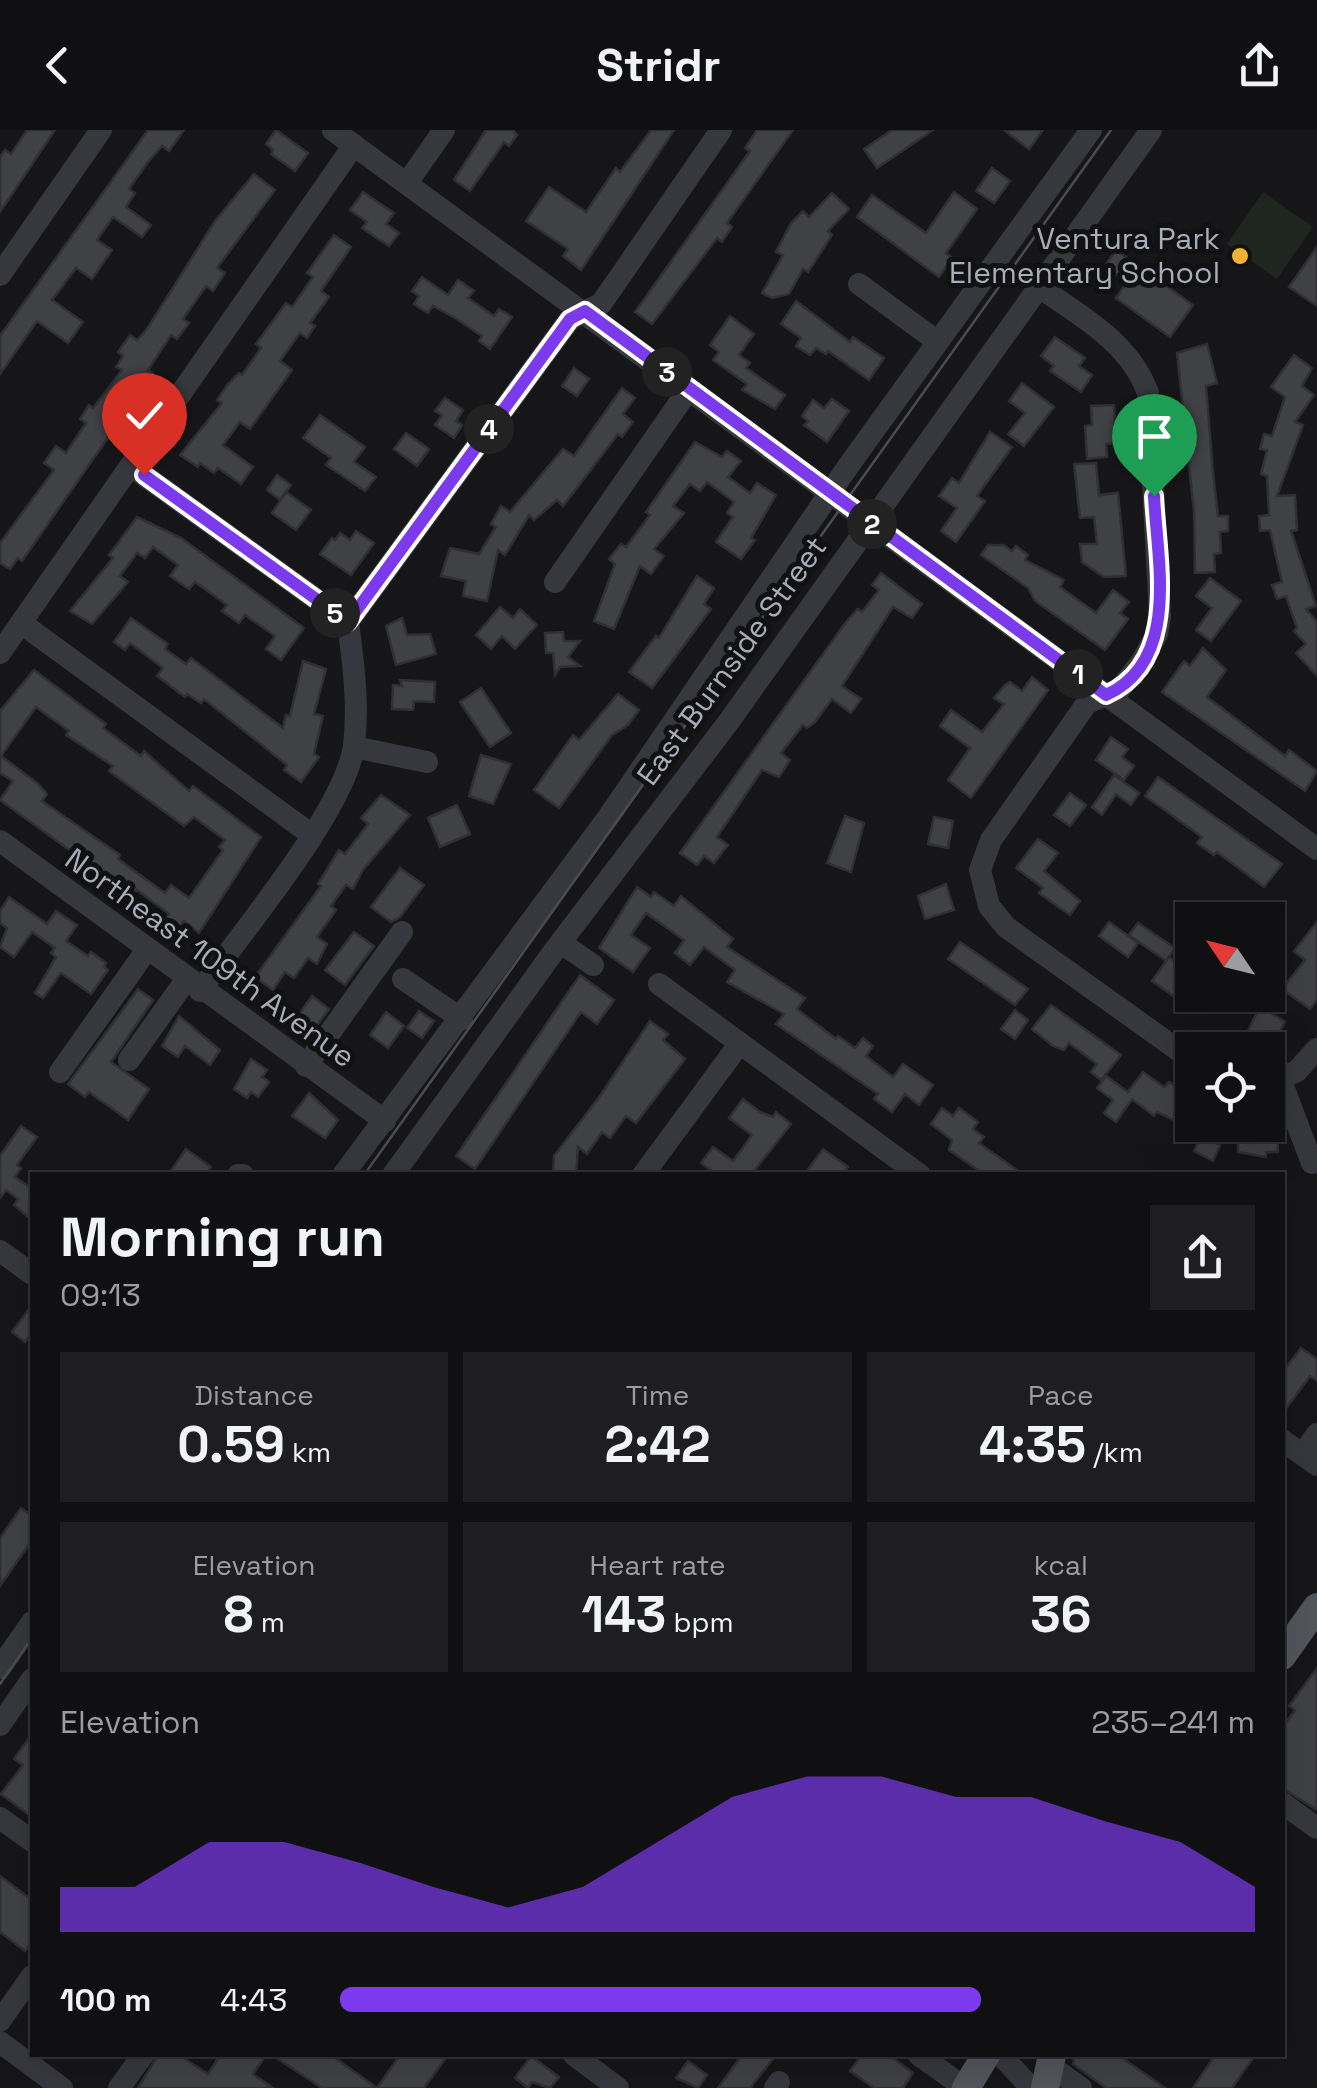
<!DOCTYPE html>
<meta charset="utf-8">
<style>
body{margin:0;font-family:"Space Grotesk",sans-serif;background:#1e1e20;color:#f1f3f6;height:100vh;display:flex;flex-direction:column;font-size:38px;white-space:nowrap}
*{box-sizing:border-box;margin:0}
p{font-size:32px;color:#9c9d9f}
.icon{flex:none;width:55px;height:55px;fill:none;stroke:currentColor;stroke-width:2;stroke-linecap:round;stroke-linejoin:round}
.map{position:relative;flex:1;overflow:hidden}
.details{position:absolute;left:30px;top:1042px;width:1255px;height:885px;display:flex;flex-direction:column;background:#101012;border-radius:0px;box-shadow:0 10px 40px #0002,0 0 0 2px #303032}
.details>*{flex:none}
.needle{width:65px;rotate:305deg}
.tools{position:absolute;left:1175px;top:772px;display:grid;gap:20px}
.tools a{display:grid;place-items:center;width:110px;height:110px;border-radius:0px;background:#101012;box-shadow:0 10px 40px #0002,0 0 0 2px #303032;font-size:50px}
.pin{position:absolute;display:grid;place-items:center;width:85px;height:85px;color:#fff;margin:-102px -42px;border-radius:50% 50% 50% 0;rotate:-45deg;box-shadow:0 0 10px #0007}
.pin .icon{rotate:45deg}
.km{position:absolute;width:50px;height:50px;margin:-25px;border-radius:50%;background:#222;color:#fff;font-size:28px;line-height:50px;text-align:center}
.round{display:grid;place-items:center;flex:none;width:105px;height:105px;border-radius:0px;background:#1e1e20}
.headline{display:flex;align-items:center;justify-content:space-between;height:170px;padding:0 30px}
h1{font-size:55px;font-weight:800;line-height:75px}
.metrics{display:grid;grid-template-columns:repeat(3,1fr);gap:15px;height:170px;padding:10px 30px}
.metrics div{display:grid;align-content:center;border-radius:0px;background:#1e1e20;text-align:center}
.metrics b{font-size:50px;font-weight:800}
.metrics small{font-size:28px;font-weight:400}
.metrics p{font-size:28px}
.chart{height:280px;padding:20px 30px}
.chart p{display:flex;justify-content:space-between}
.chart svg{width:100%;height:180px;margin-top:10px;fill:#7c3aed;opacity:.7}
ul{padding:0 30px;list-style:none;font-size:32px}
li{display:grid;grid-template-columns:160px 120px 1fr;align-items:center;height:75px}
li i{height:25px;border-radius:12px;background:#7c3aed}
header{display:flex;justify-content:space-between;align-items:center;height:130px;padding:0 30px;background:#101012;font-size:45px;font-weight:800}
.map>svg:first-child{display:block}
.green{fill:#1e261f}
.building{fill:#404145;stroke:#303034;stroke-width:2.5;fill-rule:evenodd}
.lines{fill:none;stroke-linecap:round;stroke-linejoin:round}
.minor{stroke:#37383d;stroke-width:22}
.major{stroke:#53555c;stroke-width:28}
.tram{stroke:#4a4c52;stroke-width:2.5}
.route-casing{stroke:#fff;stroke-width:20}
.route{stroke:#7c3aed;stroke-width:12}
.poi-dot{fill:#f2b134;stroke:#111113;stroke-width:4}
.labels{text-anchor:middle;stroke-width:10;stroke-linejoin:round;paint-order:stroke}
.poi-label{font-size:30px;fill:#a8adb8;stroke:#111113;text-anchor:end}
.street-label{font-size:30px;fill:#a8adb8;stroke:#111113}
</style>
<header><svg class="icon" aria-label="back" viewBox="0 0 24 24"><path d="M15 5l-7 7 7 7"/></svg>Stridr<svg class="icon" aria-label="share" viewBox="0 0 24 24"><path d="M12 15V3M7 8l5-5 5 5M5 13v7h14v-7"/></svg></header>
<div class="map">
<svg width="1317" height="1958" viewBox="0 0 1317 1958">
<rect width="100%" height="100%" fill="#161618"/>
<path class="green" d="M1263,62L1313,97L1277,149L1227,114Z"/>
<g class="building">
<path d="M27,0H55L0,82V27L5,20L11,24Z"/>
<path d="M148,0H184L169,21L162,16L148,32L129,59L135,63L126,77L151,95L142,107L113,87L97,110L112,120L92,149L76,138L52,170L83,192L68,213L37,191L0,244V206Z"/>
<path d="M276,0L308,23L295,41L271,24L273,20L266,14Z"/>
<path d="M486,0H513L517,5L509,16L504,12L470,61L454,50Z"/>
<path d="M651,0H674L581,140L563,126L568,119L526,91L549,57L586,82L616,38L620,42Z"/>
<path d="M757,0H793L727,93L732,97L722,112L717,108L652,194L635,182L750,21L745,18Z"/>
<path d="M892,0H933L877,38L864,19Z"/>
<path d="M1004,0H1043L1029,19Z"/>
<path d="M992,38L1010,51L994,73L976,61Z"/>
<path d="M254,44L275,60L217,138L225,143L213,161L206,156L183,189L189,193L177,209L171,205L148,240L153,243L142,259L22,431L18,428L10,439L0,433V413L54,340L44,333L56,316L66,323L86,293L80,289L89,275L93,278L122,240L116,237L123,226L118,222L130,205L137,210L147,199L215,91Z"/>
<path d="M363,62L394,83L386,94L399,103L389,116L362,98L367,92L350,80Z"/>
<path d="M954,62L977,79L946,123L952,128L939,147L857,87L872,65L926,103Z"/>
<path d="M832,63L849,79L828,101L832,105L808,142L803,139L789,164L772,168L762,163L783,125L776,122L791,93L803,81L809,87Z"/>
<path d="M334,105L351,117L321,161L329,167L310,193L315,196L307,208L300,203L280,231L292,240L250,299L240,292L223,315L253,337L241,354L218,338L214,343L200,333L198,337L180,325L222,273L217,270L228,254L239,243L242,245L261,218L256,214L286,173L292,177L313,147L307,143Z"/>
<path d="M1317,117V176L1289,157Z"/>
<path d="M1116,120L1193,175L1170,207L1116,168L1127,152L1105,136Z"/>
<path d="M422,147L448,165L458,150L474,161L468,168L494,186L499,179L512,187L490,219L479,211L482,206L455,188L433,176L428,183L414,174L419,166L412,161Z"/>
<path d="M796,171L850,212L853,207L884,228L869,250L828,221L826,224L816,218L810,225L796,216L801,208L781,194Z"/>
<path d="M730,186L754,204L739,225L750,233L746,238L785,265L775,279L742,260L747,254L713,230L719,222L710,215Z"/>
<path d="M1055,207L1085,228L1079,236L1092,245L1081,262L1050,241L1054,236L1041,226Z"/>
<path d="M1207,214L1217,253L1206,256L1213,343L1218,386H1228V401L1220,402L1221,423L1214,424L1215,442L1195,443L1194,382L1177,223Z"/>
<path d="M1294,225L1312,238L1302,256L1314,265L1295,292L1303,295L1277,366L1295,365L1297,400L1291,401L1316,476L1306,479L1317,492V546L1296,523L1306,514L1294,501L1297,498L1286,466L1277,469L1272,455L1282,452L1270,400L1260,401L1259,386L1269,385L1267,346L1261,344L1267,320L1260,319L1264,304L1272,306L1285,267L1271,257Z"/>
<path d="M574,238L589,249L577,266L562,256Z"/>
<path d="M1022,253L1054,277L1024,316L1008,304L1025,283L1009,271Z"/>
<path d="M622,258L635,268L623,284L633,292L622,307L618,304L563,376L557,370L534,390L529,385L505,425L498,420L487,471L463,466L466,451L441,446L450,418L479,424L496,397L491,394L501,376L510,382L563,319L574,326Z"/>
<path d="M445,268L463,280L456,291L462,295L454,308L435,295L442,285L435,281Z"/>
<path d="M832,269L849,281L827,312L804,295L808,291L802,286L813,270L824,278Z"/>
<path d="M1114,275L1116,313L1106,314L1107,327L1087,329L1085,296L1092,295L1091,276Z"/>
<path d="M320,285L365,317L354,332L376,347L365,361L326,335L331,328L303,308Z"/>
<path d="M990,302L1012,317L977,366L985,371L956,412L941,401L957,378L939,366L952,348L959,353Z"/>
<path d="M406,303L429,319L417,336L394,319Z"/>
<path d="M695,312L722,327L727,321L741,331L728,347L750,363L757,353L776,365L751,408L755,410L741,429L716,412L733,387L727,383L734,372L707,352L700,361L690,354L673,376L684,383L654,419L664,426L651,444L640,436L614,499L594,491L615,434L609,429L621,414L626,417L650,385L646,382Z"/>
<path d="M1096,333L1099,365L1118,363L1126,446L1104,447L1082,432L1080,414H1097L1094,387L1080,388L1074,334Z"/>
<path d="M277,345L291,355L280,370L267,360Z"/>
<path d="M286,362L311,380L296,400L272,383Z"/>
<path d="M137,387L181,408L304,498L281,530L266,519L275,506L245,485L239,493L222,481L227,475L195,452L189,459L170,446L178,435L153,417L145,428L137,423L120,446L128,452L92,494L70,481L113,428L109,425Z"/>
<path d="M356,401L374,413L351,445L320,424L332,408L335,410L340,403L350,410Z"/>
<path d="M988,415H1003L1012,421L1016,416L1028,425L1025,430L1064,450L1060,457L1096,483L1113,460L1129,472L1120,483L1128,489L1105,520L1035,471L1028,458L981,425Z"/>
<path d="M881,443L922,474L912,488L893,477L842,556L861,569L851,583L832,569L815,592L807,598L803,595L781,623L790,630L779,647L762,640L717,707L728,715L714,733L704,726L697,735L680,723L846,492L858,479L862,482L879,460L872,455Z"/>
<path d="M697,446L714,458L704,474L711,479L652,558L629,542L656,506L659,508Z"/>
<path d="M1210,448L1241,471L1211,511L1196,500L1212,478L1196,466Z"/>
<path d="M500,477L513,488L520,479L537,495L515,519L502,506L491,519L476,505Z"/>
<path d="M131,488L168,514L165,519L186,534L191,528L283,598L286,585L290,586L303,531L326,539L314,584L323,586L314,624L319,627L301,652L284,640L287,635L204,569L201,573L187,564L185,567L157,546L163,538L130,513L125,520L114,512Z"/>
<path d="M402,488L407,505L430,504L436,524L396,535L386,496Z"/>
<path d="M563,502L564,511H580L568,527L580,536L560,537L555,545L553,523H546L545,503Z"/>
<path d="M1203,518L1226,540L1207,567L1285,626L1289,620L1317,641L1305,661L1162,562L1184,531L1190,536Z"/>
<path d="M34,540L106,594L103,598L141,626L144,621L189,661L193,656L261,707L199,803L184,791L179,798L166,788L169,784L137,760L134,764L118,755L0,670L13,651L0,643V581ZM36,577L69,601L66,605L113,636L109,641L184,696L194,687L225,710L219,717L223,720L189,768L171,755L165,763L118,729L120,725L42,671L47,664L37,653L1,626Z"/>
<path d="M1032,547L1048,560L971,668L948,650L970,618L940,596L951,580L982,602L1004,574L994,568L1005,555L1010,552L1022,561Z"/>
<path d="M400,550L435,552L434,572L414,571L413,580L392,579L393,555L402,556Z"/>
<path d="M481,558L511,603L490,617L460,572Z"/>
<path d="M618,564L639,580L628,595L612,605L559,678L534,660L573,605L579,610Z"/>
<path d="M1111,607L1128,619L1122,627L1134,636L1124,650L1096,630Z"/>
<path d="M481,625L511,634L493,674L469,666Z"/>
<path d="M1114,645L1139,663L1131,675L1116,664L1102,685L1092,677Z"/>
<path d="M1158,647L1282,734L1264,757L1217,722L1214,725L1197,713L1202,707L1145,666Z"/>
<path d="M1070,663L1086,675L1070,696L1054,685Z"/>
<path d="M381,665L410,685L363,740L353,759L346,755L331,776L336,780L317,807L327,814L317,834L308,828L294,848L285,842L273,860L255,847L321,756L318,754L339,720L345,724L368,694L361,688Z"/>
<path d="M457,675L470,704L440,717L428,688Z"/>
<path d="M845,686L864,693L851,742L827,733Z"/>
<path d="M934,687L953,691L948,718L928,714Z"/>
<path d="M1038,709L1058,723L1044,741L1080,771L1070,785L1039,763L1043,758L1016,738Z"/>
<path d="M400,738L424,755L400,787L391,792L371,777Z"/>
<path d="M946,754L954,780L925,789L918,766Z"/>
<path d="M637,757L651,767L654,762L674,776L681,766L733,809L727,817L805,868L797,879L836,909L838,906L855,918L863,908L873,916L866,926L893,947L903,934L933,955L919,975L905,964L892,982L874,969L878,964L776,894L784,884L727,852L735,840L704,817L690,835L675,823L684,810L646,783L631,805L650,818L633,842L599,818Z"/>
<path d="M9,767L47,794L56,781L77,795L66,811L88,826L91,822L106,833L104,837L108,840L91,864L61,843L43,868L35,863L56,827L51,823L55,818L32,802L14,827L0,817L7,798L0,793V781Z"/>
<path d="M1109,792L1138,813L1128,827L1099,806Z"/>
<path d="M1317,792V870L1310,879L1282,859L1305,830L1294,821Z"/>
<path d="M1138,793L1175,818L1166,831L1129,805Z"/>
<path d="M354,802L374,816L345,855L325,840Z"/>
<path d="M960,812L1028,859L1015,875L948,829Z"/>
<path d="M1169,827L1185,838L1179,846L1187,852L1176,868L1152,851Z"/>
<path d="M580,845L614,870L597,894L581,882L475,1039L456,1026Z"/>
<path d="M138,859L153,870L111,932L149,959L128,990L89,962L85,967L68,954Z"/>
<path d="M312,866L329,879L312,902L295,890Z"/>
<path d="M1051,875L1121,925L1101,950L1091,942L1097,934L1069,913L1064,920L1053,916L1032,899Z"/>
<path d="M1260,876L1285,892L1269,920L1247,903Z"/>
<path d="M1015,880L1028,890L1015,909L1001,899Z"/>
<path d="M419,881L434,891L422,908L407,898Z"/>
<path d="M386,882L404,896L388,918L370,905Z"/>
<path d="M179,886L220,920L210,935L185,916L178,927L162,916Z"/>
<path d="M650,891L668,904L663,910L685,929L636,993L626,986L610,1008L602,1002L587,1024L578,1017L576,1045H553L554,1026L600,966Z"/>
<path d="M251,929L267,940L262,947L269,952L258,967L251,962L247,968L234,959Z"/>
<path d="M1143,942L1164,957L1169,952L1183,962L1178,968L1192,975V995H1209L1203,1007L1220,1015L1213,1031L1194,1021L1198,1013L1184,1006L1189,997L1157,982L1154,986L1132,969L1116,992L1104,983L1113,970L1097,958L1106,946L1128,962Z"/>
<path d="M309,963L338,990L325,1008L292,986Z"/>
<path d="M743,969L760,982L773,987L776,982L791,994L751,1045H717L701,1033L713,1017L733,1031L752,1005L729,988Z"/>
<path d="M942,978L953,986L959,978L978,992L973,999L984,1007L979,1013L1024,1045H985L949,1020L952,1010L931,994Z"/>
<path d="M21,996L37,1007L17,1035L21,1038L15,1047L28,1056L32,1049V1090L14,1075L18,1069L6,1060L0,1068V1026Z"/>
<path d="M1277,999L1278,1022H1266V1027L1238,1022V1001Z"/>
<path d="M186,1019L211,1037L205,1045H168Z"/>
<path d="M823,1019L848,1037L842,1045H804Z"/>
<path d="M32,1175V1202L25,1212L12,1202Z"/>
<path d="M1301,1218L1317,1229V1251L1310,1246L1282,1284V1243Z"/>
<path d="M21,1378L32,1386V1410L0,1456V1408Z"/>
<path d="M1317,1538V1680L1282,1658V1598L1295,1580L1289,1576Z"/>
<path d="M32,1604V1687L1,1664L23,1635L14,1629Z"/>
<path d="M0,1746L32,1770V1811L25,1821L0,1802Z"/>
<path d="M158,1925H179L208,1944L220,1925H266L253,1944L273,1958H138Z"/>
<path d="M272,1925H331L377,1958H322Z"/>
<path d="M400,1925H448L424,1958H377Z"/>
<path d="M742,1925H776L750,1958H718Z"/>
<path d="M862,1925H889L913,1943L903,1958H874L850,1941Z"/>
<path d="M1075,1925H1118L1165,1958H1106L1073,1934Z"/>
<path d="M1215,1925H1255L1232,1958H1193Z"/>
<path d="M531,1926L559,1947L550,1958L532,1952L528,1958L515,1948Z"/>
<path d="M688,1931L707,1945L698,1958L676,1948Z"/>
</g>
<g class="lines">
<g class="minor">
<path d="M333,0L1317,719"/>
<path d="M407,53L444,0"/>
<path d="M0,145L101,0"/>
<path d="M859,154L938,212"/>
<path d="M1038,156C1081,187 1129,211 1148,263L1160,486L1157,504L1142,531L1120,559L1087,573L991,710L980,740L989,776L1006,797L1192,930"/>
<path d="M131,336L348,492"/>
<path d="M555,452L689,259"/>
<path d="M21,493L312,705"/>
<path d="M0,523L354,15"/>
<path d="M354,617L427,632"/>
<path d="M0,711L385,991"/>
<path d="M561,813L593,835"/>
<path d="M403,849L462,889"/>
<path d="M659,854L920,1045"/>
<path d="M200,861C240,804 346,679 354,615C359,574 353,532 348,492L570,189L601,174L721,0"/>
<path d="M129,930L186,850"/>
<path d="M306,936L402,802"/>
<path d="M60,942L146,821"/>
<path d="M1281,951L1312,1033"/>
<path d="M1268,955L1297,941L1317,919"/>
<path d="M238,1045H243"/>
<path d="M343,1045L609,686L849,335L1091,0"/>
<path d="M393,1045L554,821L730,590L1151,0"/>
<path d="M643,1045L740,913"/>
<path d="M0,1121L32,1144"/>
<path d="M1282,1310L1317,1335"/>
<path d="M1302,1324L1317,1304"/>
<path d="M0,1538L32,1492"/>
<path d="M0,1595L32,1549"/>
<path d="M1282,1673L1317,1698"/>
<path d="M0,1688L32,1711"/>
<path d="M0,1891L32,1846"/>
<path d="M0,1912L62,1958"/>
<path d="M574,1925L618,1958"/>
<path d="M919,1925L965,1958"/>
<path d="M1001,1925L1031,1958"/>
<path d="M1049,1935L1081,1958"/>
<path d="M119,1958L143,1925"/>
<path d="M775,1958L779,1952"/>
</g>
<g class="major">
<path d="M1282,1526L1317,1477"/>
<path d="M966,1958L986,1925"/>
<path d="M1045,1958L1052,1925"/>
</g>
<g class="tram">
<path d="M364,1045L1111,0"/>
<path d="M0,1554L32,1508"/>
</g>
</g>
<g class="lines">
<g class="route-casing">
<path id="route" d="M144,345L348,492L570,189L585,181L1106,565C1181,531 1157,431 1154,366"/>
</g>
<use href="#route" class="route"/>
</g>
<circle class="poi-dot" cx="1240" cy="126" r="10"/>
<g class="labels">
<g class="poi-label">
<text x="1220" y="119">Ventura Park<tspan x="1220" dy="34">Elementary School</tspan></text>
</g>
<g class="street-label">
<text transform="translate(732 531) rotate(-54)" y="10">East Burnside Street</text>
<text transform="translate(210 828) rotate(36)" y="10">Northeast 109th Avenue</text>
</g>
</g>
</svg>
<div class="tools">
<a><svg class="needle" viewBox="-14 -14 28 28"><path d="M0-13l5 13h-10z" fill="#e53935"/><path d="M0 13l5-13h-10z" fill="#9c9d9f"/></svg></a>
<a><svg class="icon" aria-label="locate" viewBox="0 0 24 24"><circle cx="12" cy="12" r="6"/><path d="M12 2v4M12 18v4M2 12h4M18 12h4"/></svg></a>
</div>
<div class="pin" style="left:1154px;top:366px;background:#1e9e55"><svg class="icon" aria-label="arrive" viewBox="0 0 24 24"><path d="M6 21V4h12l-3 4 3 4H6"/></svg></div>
<div class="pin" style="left:144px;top:345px;background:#d93025"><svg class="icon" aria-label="check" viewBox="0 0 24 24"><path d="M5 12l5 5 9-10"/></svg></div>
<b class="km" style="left:1078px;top:544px">1</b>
<b class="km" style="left:872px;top:394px">2</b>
<b class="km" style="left:667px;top:242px">3</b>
<b class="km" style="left:489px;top:299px">4</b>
<b class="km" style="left:335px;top:483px">5</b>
<section class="details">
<div class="headline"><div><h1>Morning run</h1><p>09:13</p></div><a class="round"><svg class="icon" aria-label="share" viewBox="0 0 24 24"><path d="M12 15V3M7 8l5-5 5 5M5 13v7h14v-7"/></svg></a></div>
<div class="metrics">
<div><p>Distance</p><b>0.59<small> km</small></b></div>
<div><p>Time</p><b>2:42</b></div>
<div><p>Pace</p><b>4:35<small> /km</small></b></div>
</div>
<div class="metrics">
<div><p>Elevation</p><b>8<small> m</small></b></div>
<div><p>Heart rate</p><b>143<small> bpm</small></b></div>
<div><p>kcal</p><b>36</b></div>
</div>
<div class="chart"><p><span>Elevation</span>235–241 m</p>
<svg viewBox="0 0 160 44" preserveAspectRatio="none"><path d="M0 44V33L10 33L20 22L30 22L40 27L50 33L60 38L70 33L80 22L90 11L100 6L110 6L120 11L130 11L140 17L150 22L160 33V44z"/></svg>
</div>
<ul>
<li><b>100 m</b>4:43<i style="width:70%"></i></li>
</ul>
</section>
</div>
